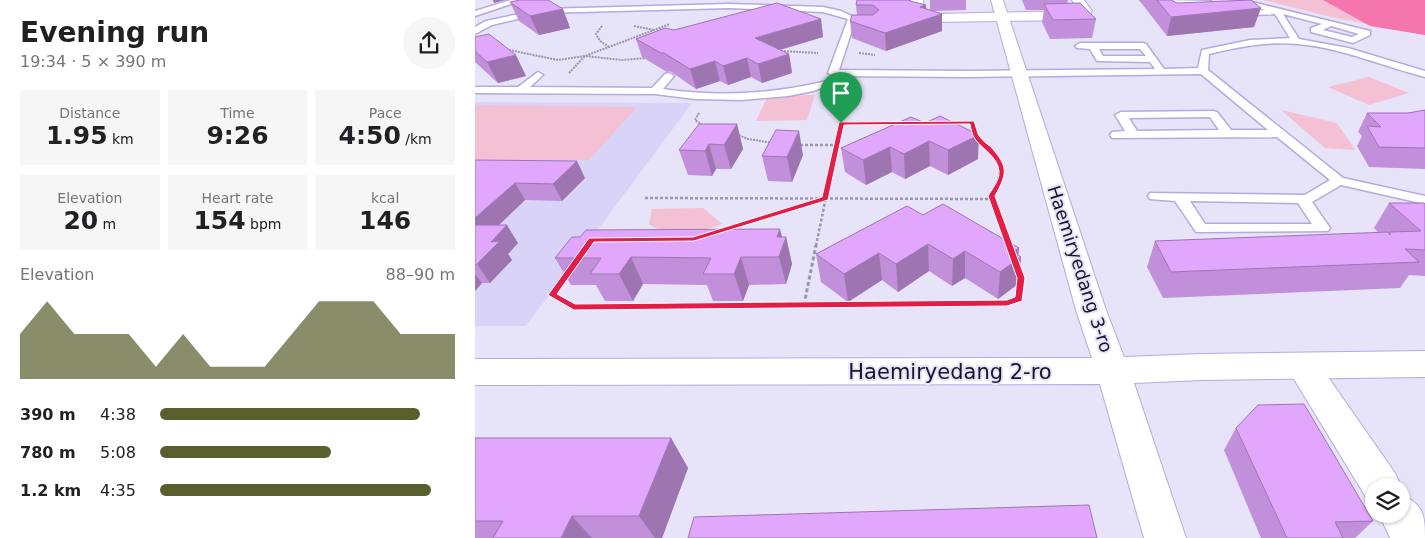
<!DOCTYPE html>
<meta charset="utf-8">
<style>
body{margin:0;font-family:"DejaVu Sans",sans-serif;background:#f6f6f6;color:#202124;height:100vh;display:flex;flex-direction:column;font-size:19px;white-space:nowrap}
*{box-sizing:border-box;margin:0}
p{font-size:16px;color:#757577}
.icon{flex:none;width:28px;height:28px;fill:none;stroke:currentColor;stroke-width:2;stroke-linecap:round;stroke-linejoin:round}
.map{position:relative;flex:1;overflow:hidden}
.panel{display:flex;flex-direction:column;background:#fff;width:475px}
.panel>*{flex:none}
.buttons{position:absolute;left:890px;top:478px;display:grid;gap:10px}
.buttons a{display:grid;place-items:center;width:45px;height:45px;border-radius:50%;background:#fff;box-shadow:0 1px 4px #0004;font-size:25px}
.pin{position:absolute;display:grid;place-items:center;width:42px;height:42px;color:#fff;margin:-51px -21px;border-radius:50% 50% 50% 0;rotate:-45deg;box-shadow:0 0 5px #0007}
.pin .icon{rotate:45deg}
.round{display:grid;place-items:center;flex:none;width:52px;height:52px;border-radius:26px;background:#f6f6f6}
.summary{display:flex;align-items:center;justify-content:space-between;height:85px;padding:0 20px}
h1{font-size:28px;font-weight:800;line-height:38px}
.metrics{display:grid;grid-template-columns:repeat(3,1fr);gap:8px;height:85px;padding:5px 20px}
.metrics div{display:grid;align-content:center;border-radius:0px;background:#f6f6f6;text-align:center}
.metrics b{font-size:25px;font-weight:800}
.metrics small{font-size:14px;font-weight:400}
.metrics p{font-size:14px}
.chart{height:140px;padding:10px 20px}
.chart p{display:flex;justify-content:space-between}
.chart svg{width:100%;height:90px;margin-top:5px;fill:#595e2c;opacity:.7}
ul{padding:0 20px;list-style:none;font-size:16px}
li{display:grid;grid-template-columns:80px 60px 1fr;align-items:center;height:38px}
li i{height:12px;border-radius:6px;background:#595e2c}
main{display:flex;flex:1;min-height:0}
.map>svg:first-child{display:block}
.built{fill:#dad3f8}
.green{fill:#f4c0d3}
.forest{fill:#f476ad}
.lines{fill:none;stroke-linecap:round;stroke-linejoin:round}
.service-casing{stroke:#b5aadd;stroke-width:3}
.minor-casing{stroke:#b5aadd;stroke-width:2}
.tertiary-casing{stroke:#b5aadd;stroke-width:2}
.path-far2{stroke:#9b97ab;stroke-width:2;stroke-dasharray:2 1;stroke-linecap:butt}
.path-far1{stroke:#9b97ab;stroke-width:2.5;stroke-dasharray:3 2;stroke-linecap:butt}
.path{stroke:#9b97ab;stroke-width:3;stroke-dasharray:4 2.5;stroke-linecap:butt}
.service{fill:#fff;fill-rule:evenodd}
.minor{fill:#fff;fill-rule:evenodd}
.tertiary{fill:#fff;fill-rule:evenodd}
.wall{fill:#c290da}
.shaded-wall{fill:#9e75b1}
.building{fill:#e1a7fd;stroke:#9e75b1}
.route{fill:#e11d48;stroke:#fff;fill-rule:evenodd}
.labels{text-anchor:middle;stroke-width:4;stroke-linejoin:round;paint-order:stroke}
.street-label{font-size:18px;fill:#1a1629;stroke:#e7e3f8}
.near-street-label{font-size:21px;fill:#1a1629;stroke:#e7e3f8}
</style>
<main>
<section class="panel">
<div class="summary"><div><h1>Evening run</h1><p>19:34 · 5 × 390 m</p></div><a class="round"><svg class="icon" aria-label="share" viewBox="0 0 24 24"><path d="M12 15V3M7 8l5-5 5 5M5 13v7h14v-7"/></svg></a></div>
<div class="metrics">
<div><p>Distance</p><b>1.95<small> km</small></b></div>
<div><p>Time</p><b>9:26</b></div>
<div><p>Pace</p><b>4:50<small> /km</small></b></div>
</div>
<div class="metrics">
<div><p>Elevation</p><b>20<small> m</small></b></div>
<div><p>Heart rate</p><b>154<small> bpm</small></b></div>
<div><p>kcal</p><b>146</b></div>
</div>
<div class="chart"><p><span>Elevation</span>88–90 m</p>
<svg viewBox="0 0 160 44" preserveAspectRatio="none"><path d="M0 44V22L10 6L20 22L30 22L40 22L50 38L60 22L70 38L80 38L90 38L100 22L110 6L120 6L130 6L140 22L150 22L160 22V44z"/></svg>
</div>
<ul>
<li><b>390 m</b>4:38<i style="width:88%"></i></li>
<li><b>780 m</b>5:08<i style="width:58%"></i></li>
<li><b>1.2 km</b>4:35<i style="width:92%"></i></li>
</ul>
</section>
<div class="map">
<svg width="950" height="538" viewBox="0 0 950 538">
<rect width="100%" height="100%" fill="#e7e3f8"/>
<path class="built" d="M0,102L217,103L51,326H0Z"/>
<g class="green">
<path d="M788,0H950V35L860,18Z"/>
<path d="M894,77L934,93L894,105L853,87Z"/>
<path d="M340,95L332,120L281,121L293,96Z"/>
<path d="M0,105L162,107L114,160H0Z"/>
<path d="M806,110L862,123L880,150L850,148Z"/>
<path d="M228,208L247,224L215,235L191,234L174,224L177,209Z"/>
</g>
<path class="forest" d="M848,0H950V35L895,26Z"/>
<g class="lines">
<g class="service-casing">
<g id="service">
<path d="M36,0H48L0,16V11Z"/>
<path d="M687,0L735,1L739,3L735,5L695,4L699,12L695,14H692L686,2Z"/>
<path d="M759,1H773L895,31V35L878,43L836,32V28L847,24L808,14L824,39L873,48L950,71V77C907,66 867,48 823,44C793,41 763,47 734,54L733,70L868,178L950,196V204L866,185L837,202L855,228L853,231L721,232L700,201L675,199L673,196L675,193L830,195L855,180L802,137L637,138L635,135L637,132L650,131L640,115L646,112L738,111L742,112L756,130H793L726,74L493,77L358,76L353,73L373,19L348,12L254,8L68,13L17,25L0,34V27L11,21L68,9L254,4L348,7L366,11L381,18L364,70L493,71L680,69L675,62L622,61L615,49L602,48L600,46L605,43H668L671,44L689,69L723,68L727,50L775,40L815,38L800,14L759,16V12H762L790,10L773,5H759ZM856,26L884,34L877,37L848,30ZM624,49H665L671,56H628ZM735,117L744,130L662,131L654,118ZM715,201L823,203L837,224H730Z"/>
<path d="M63,72L68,75L55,87L177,88L190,74L194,73L199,76L188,89C243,97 298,94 352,81L357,84L338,91L313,96L267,100L220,99L180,94L0,93V87H43Z"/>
</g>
</g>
<g class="minor-casing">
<g id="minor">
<path d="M436,0H448L449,11L459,14L603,11L597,0H609L617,11L613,17L600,20L459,22L437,17L435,14Z"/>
<path d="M827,353L839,357L920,473L926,486H899V502L892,499L811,366L815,357Z"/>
<path d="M926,495C949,504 950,516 950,538H915L904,514H926Z"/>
</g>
</g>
<g class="tertiary-casing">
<path id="tertiary" d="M516,0H528L631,310L649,357L727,354L950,351V377L727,380L659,383L711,538H669L625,384L0,385V359L617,358L601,310Z"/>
</g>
<g class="path-far2">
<path d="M127,26L121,34L125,41L134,47"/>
<path d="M159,26L179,30"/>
<path d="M34,50L83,60L110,56L147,60L171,58"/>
<path d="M306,51L343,53"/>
<path d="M384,53L400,55"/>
<path d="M94,73L110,56L195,24"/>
<path d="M224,113L220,120L229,126"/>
<path d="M477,122H497L501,135L509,144"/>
<path d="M366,123H428"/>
<path d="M261,134L273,139L298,143"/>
<path d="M362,144L373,88"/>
</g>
<g class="path-far1">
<path d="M507,143C528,161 529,172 516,196L534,245"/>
<path d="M325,145H361"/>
<path d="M170,198L518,199"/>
<path d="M249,230L351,199"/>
<path d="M341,246L362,143"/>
</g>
<g class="path">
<path d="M92,274L77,295L99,307L532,303L544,299L546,278L544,272"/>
<path d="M329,305L341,245"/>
</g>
<use href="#service" class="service"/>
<use href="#minor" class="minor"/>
<use href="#tertiary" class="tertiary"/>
</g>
<g class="wall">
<path d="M455,0H491V10L457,11L467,14V31L411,51L377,38L375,21L382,15L381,5L435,1L455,10Z"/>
<path d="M547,0H593L592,3L621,19L617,38L575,39L567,22L569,10H551Z"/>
<path d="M664,0H696L702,3L779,27L692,36Z"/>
<path d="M35,2L88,9L95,28L64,35L44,21Z"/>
<path d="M346,19L348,37L305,50L314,54L317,73L287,83L276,77L253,85L245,81L221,89L195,71L192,72L167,57L161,39L199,30Z"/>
<path d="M0,37L51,76L23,83L0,62Z"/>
<path d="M950,110V169L894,167L882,146L887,136L883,132L892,113H933Z"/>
<path d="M436,117L503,159L473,175L455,166L430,179L417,172L391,185L370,172L366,148Z"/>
<path d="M262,124L268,149L256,169H241L237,176L213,175L204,150Z"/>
<path d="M328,155L317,182L293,181L287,156Z"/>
<path d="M0,160L110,178L87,201L50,200L24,225L43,243L33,254L37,260L15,283H7L0,291Z"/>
<path d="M914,203L950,204V276L934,275L925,288L688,298L672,267L680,241L904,233L899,228Z"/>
<path d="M448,215L546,257L543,284L523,299L490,278L477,286L454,271L423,292L407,280L373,302L346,282L341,254Z"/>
<path d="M307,237H311L317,264L311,284L274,285L268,301H238L232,285L168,284L158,301H130L121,285H96L80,258Z"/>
<path d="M761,428L898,521L880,538H786L749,450Z"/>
<path d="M0,438H196L213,468L187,538H0Z"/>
</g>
<g class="shaded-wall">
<path d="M18,0H30L19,3Z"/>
<path d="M451,5L452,19L467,14V31L411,51L410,33L445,7Z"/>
<path d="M786,8L779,27L692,36L696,17Z"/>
<path d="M88,9L95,28L64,35L55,16Z"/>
<path d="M346,19L348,37L284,56L280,38Z"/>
<path d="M314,54L317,73L287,83L283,64Z"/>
<path d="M41,55L51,76L23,83L12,62Z"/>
<path d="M272,58L276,77L253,85L248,66Z"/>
<path d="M240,61L245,81L221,89L215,69Z"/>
<path d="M262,124L268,149L256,169L249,145Z"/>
<path d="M324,131L328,155L317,182L312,157Z"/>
<path d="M504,135L503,159L473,175V150Z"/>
<path d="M454,141L455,166L430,179L429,154Z"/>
<path d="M234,144L241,169L237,176L230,151Z"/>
<path d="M415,147L417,172L391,185L388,160Z"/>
<path d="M102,161L110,178L87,201L78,184Z"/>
<path d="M40,183L50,200L5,243L0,236V218Z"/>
<path d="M32,225L43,243L33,254L37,260L15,283L2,264L16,242Z"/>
<path d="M305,229L309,245L311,237L317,264L311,284L304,257L302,237Z"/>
<path d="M453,244L454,271L423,292L421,264Z"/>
<path d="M544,248L543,259L546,257L543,284L523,299L525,272L538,252Z"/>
<path d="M490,251V278L477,286L478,259Z"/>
<path d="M404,253L407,280L373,302L369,274Z"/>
<path d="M156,257L168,284L158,301L144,274Z"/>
<path d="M266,257L274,285L268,301L259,274Z"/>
<path d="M0,274L7,283L0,291Z"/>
<path d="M196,438L213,468L187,538H180L164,516Z"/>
<path d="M97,516L117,538H86Z"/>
</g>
<g class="building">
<path d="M45,0H73L88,9L55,16L35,2Z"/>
<path d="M382,0H434L435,1L451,5L445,7L467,14L410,33L375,21L377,15H398L404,10L398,5H381Z"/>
<path d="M682,0H696L702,3L776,0L786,8L696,17Z"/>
<path d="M302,3L346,19L280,38L314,54L283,64L272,58L248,66L240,61L215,69L189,53H186L161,39L190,28L199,30Z"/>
<path d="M603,3H605L621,19L578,20L569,4Z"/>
<path d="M14,34L41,55L12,62L0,51V37Z"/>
<path d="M950,110V148L904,147L892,126L906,127L892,113H933Z"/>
<path d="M465,116L504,135L473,150L454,141L429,154L415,147L388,160L366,148L436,117L450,123Z"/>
<path d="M224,124H262L249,145L234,144L230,151L204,150Z"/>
<path d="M301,130L324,131L312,157L287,156Z"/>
<path d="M0,160L102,161L78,184L40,183L0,218Z"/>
<path d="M914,203H949L950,204V250L930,249L944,262L696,272L680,241L913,232L915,235V232L946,231Z"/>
<path d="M468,204L544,248L538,252L546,257L525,272L490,251L478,259L453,244L421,264L404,253L369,274L341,254L432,206L448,215Z"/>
<path d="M0,225H32L16,242L25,241L2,264L0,265Z"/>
<path d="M305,229L302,237H311L304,257H266L259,274H228L236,258L156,257L144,274H115L126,258H80L97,237H105L111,230Z"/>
<path d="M829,404L898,521L860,522L868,538H812L761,428L783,405Z"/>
<path d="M0,438H196L164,516H97L86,538H18L28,521H0Z"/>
<path d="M614,505L622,538H213L219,517Z"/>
</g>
<path class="route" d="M499,121C501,126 502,132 504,136C507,140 512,144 516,147C534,167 532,174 520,196L550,278L547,301L532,306L99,310L73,295L114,238L218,237L347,197L364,122ZM495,124C496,129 497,135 500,139C507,149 523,157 524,171C525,180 517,189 513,196L542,278L540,297L532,300L100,304L82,294L119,242L219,241L353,200L369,125Z"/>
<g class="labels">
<g class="street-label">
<text transform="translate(605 269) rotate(72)" y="6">Haemiryedang 3-ro</text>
</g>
<g class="near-street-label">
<text x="475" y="379">Haemiryedang 2-ro</text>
</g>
</g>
</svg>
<div class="buttons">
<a><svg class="icon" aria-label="layers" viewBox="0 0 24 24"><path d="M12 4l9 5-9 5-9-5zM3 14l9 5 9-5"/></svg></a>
</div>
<div class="pin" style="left:366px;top:123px;background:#1e9e55"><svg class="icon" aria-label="arrive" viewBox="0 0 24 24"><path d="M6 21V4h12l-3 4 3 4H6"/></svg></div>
</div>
</main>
